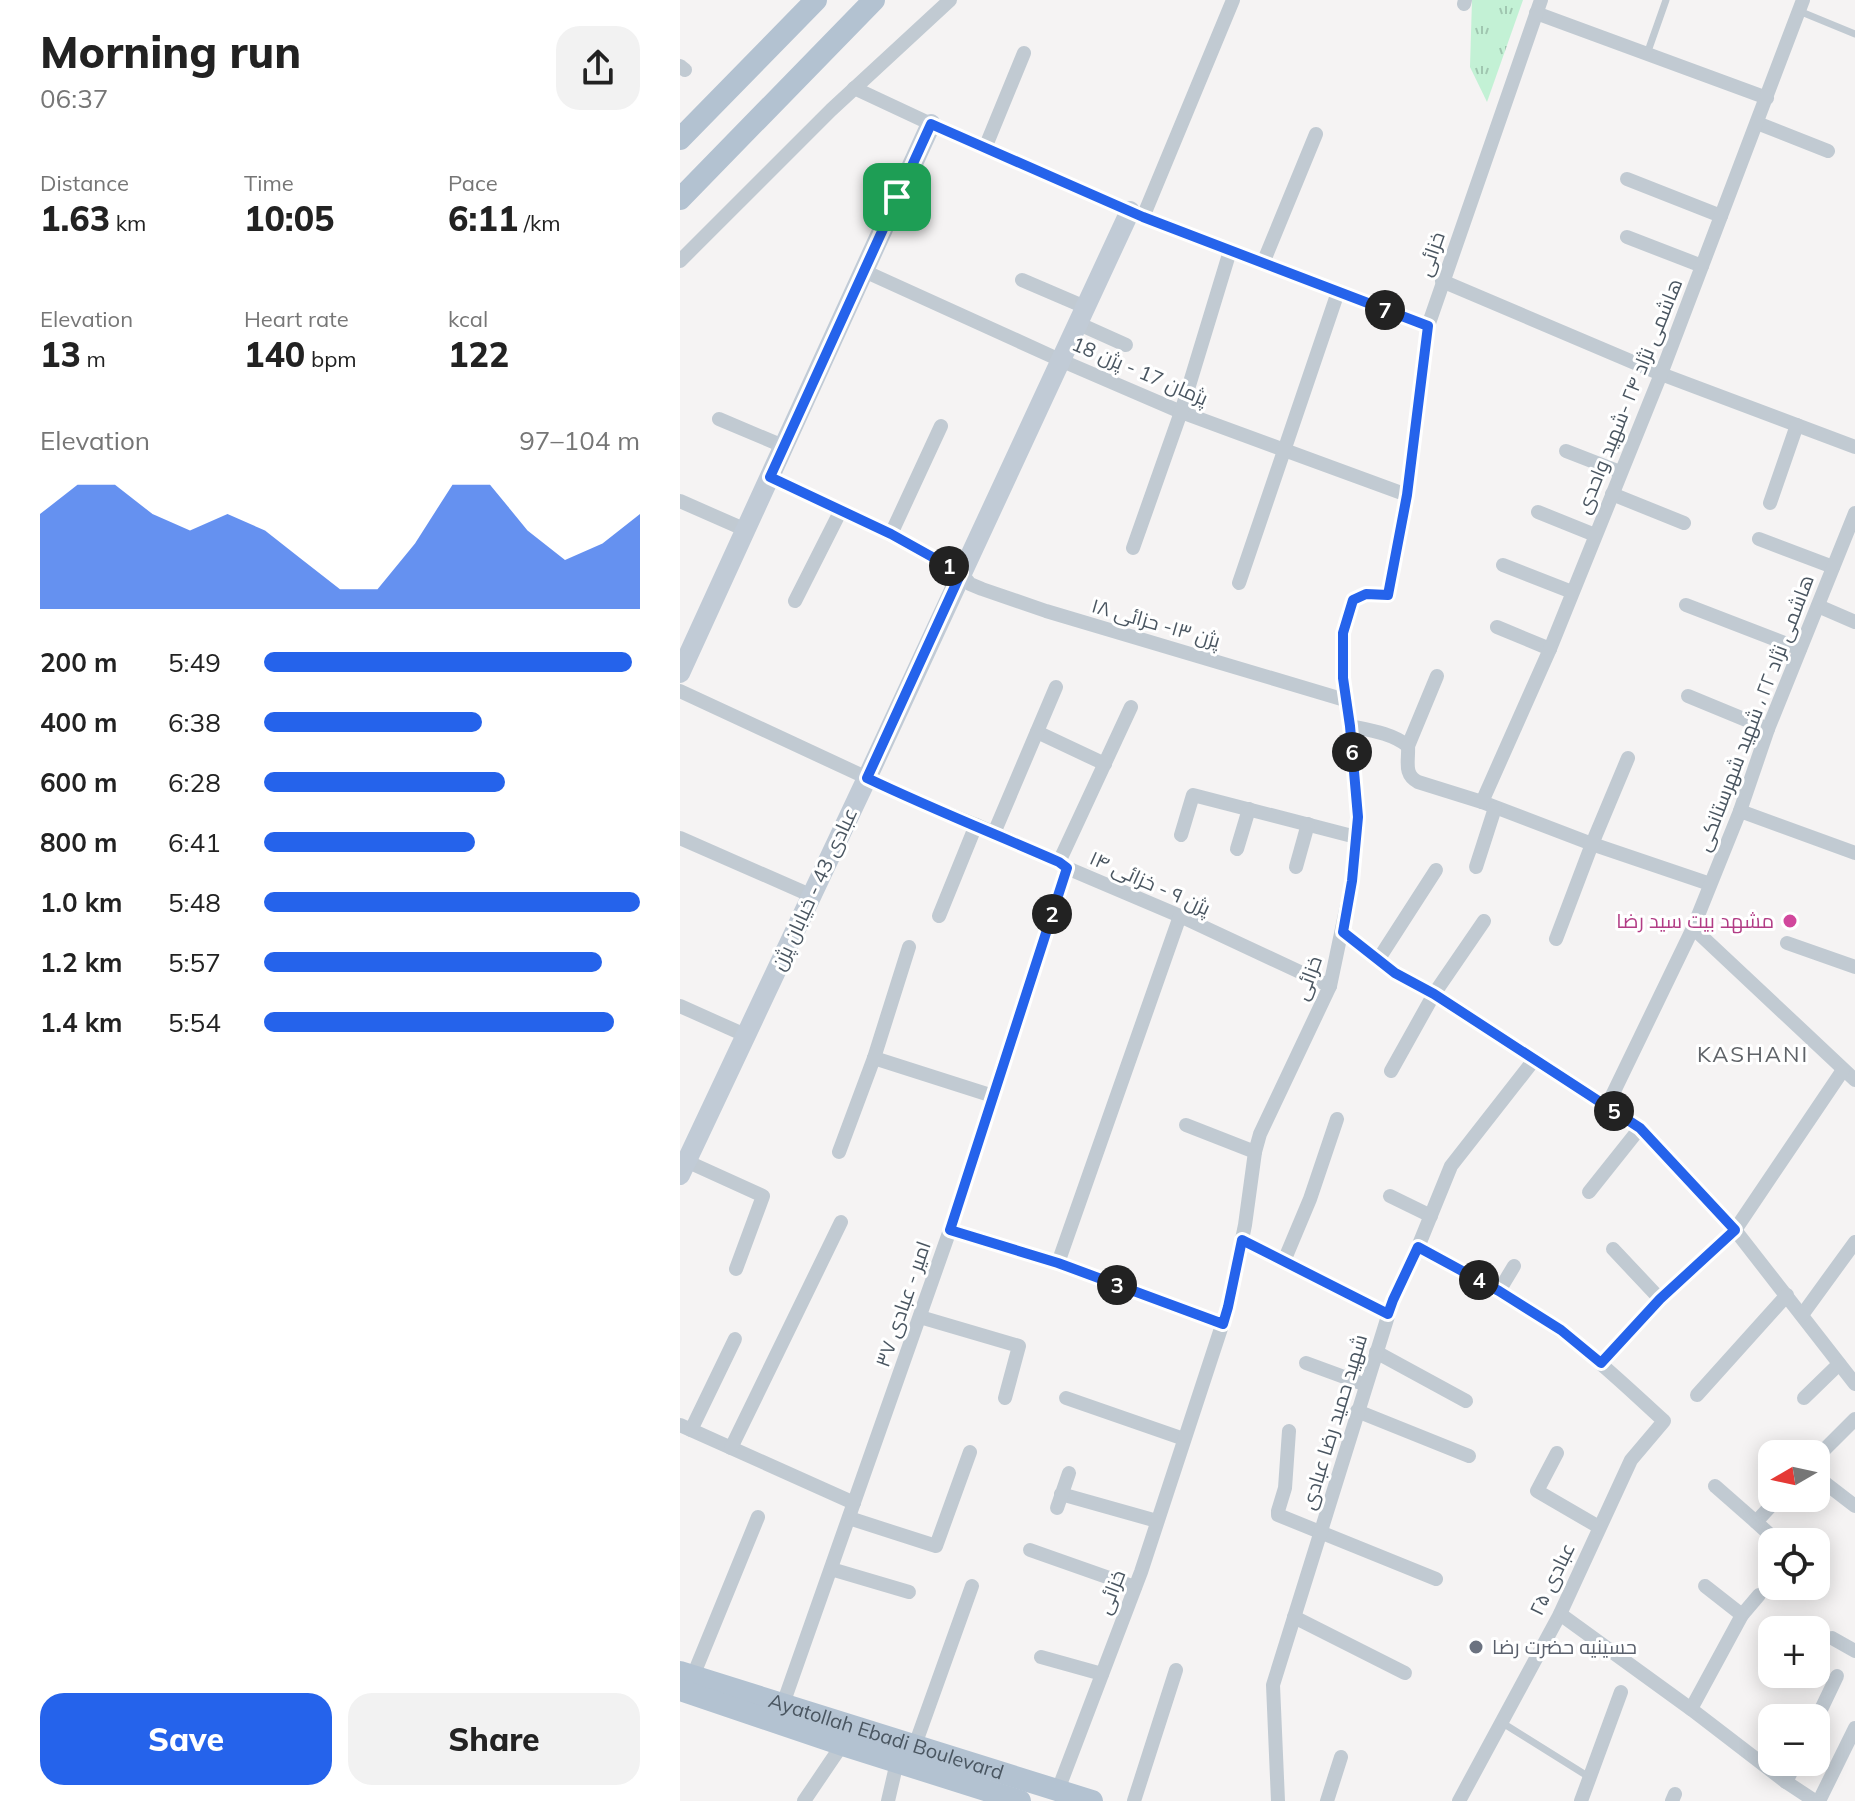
<!DOCTYPE html>
<meta charset="utf-8">
<style>
body{margin:0;font-family:Mulish,Cairo,sans-serif;background:#f2f2f2;color:#222;height:100vh;display:flex;flex-direction:column;font-size:30px;white-space:nowrap}
*{box-sizing:border-box;margin:0}
p{font-size:26px;color:#767676}
.icon{flex:none;width:44px;height:44px;fill:none;stroke:currentColor;stroke-width:2;stroke-linecap:round;stroke-linejoin:round}
.map{position:relative;flex:1;overflow:hidden}
.sheet{display:flex;flex-direction:column;background:#fff;width:680px}
.sheet>*{flex:none}
.needle{width:52px;rotate:261deg}
.controls{position:absolute;left:1078px;top:1440px;display:grid;gap:16px}
.controls a{display:grid;place-items:center;width:72px;height:72px;border-radius:16px;background:#fff;box-shadow:0 4px 20px #0003;font-size:40px}
.pin{position:absolute;display:grid;place-items:center;width:68px;height:68px;color:#fff;margin:-34px;border-radius:16px;box-shadow:0 4px 12px #0006}
.km{position:absolute;width:40px;height:40px;margin:-20px;border-radius:50%;background:#222;color:#fff;font-size:22px;line-height:40px;text-align:center}
.round{display:grid;place-items:center;flex:none;width:84px;height:84px;border-radius:24px;background:#f2f2f2}
.head{display:flex;align-items:center;justify-content:space-between;height:136px;padding:0 40px}
h1{font-size:44px;font-weight:800;line-height:60px}
.metrics{display:grid;grid-template-columns:repeat(3,1fr);gap:12px;height:136px;padding:8px 40px}
.metrics div{display:grid;align-content:center}
.metrics b{font-size:34px;font-weight:800}
.metrics small{font-size:22px;font-weight:400}
.metrics p{font-size:22px}
.chart{height:224px;padding:16px 40px}
.chart p{display:flex;justify-content:space-between}
.chart svg{width:100%;height:144px;margin-top:8px;fill:#2563eb;opacity:.7}
.action{display:flex;gap:16px;margin-top:auto;padding:16px 40px}
.action a{flex:1;height:92px;border-radius:24px;background:#2563eb;color:#fff;font-size:32px;font-weight:800;line-height:92px;text-align:center}
.action a+a{background:#f2f2f2;color:#222}
ul{padding:0 40px;list-style:none;font-size:26px}
li{display:grid;grid-template-columns:128px 96px 1fr;align-items:center;height:60px}
li i{height:20px;border-radius:10px;background:#2563eb}
main{display:flex;flex:1;min-height:0}
.map>svg:first-child{display:block}
.grass{fill:url(#grass-tufts)}
.lines{fill:none;stroke-linecap:round;stroke-linejoin:round}
.lane{stroke:#c1cad2;stroke-width:7}
.street{stroke:#c1cad2;stroke-width:14}
.secondary{stroke:#c1cbd6;stroke-width:20}
.primary{stroke:#b3c2d1;stroke-width:22}
.route-casing{stroke:#fff;stroke-width:16}
.route{stroke:#2563eb;stroke-width:10}
.hotel-dot{fill:#d1479c;stroke:#fff;stroke-width:3}
.worship-dot{fill:#6b7280;stroke:#fff;stroke-width:3}
.labels{text-anchor:middle;stroke-width:6;stroke-linejoin:round;paint-order:stroke}
.street-label{font-size:20px;fill:#4a5661;stroke:#fff}
.hotel-label{font-size:20px;fill:#b23c85;stroke:#fff;text-anchor:end}
.worship-label{font-size:20px;fill:#5b616d;stroke:#fff;text-anchor:start}
.neighbourhood-label{font-size:22px;letter-spacing:2px;fill:#5f6368;stroke:#fff}
</style>
<main>
<section class="sheet">
<div class="head"><div><h1>Morning run</h1><p>06:37</p></div><a class="round"><svg class="icon" aria-label="share" viewBox="0 0 24 24"><path d="M12 15V3M7 8l5-5 5 5M5 13v7h14v-7"/></svg></a></div>
<div class="metrics">
<div><p>Distance</p><b>1.63<small> km</small></b></div>
<div><p>Time</p><b>10:05</b></div>
<div><p>Pace</p><b>6:11<small> /km</small></b></div>
</div>
<div class="metrics">
<div><p>Elevation</p><b>13<small> m</small></b></div>
<div><p>Heart rate</p><b>140<small> bpm</small></b></div>
<div><p>kcal</p><b>122</b></div>
</div>
<div class="chart"><p><span>Elevation</span>97–104 m</p>
<svg viewBox="0 0 160 44" preserveAspectRatio="none"><path d="M0 44V15L10 6L20 6L30 15L40 20L50 15L60 20L70 29L80 38L90 38L100 24L110 6L120 6L130 20L140 29L150 24L160 15V44z"/></svg>
</div>
<ul>
<li><b>200 m</b>5:49<i style="width:98%"></i></li>
<li><b>400 m</b>6:38<i style="width:58%"></i></li>
<li><b>600 m</b>6:28<i style="width:64%"></i></li>
<li><b>800 m</b>6:41<i style="width:56%"></i></li>
<li><b>1.0 km</b>5:48<i style="width:100%"></i></li>
<li><b>1.2 km</b>5:57<i style="width:90%"></i></li>
<li><b>1.4 km</b>5:54<i style="width:93%"></i></li>
</ul>
<div class="action"><a>Save</a><a>Share</a></div>
</section>
<div class="map">
<svg width="1175" height="1801" viewBox="0 0 1175 1801">
<defs>
<pattern id="grass-tufts" width="24" height="20" patternUnits="userSpaceOnUse" patternTransform="scale(2)"><rect width="24" height="20" fill="#c3f1d5"/><path d="M3 7l-1-3M5 7V3M7 7l1-3M15 17l-1-3M17 17v-4M19 17l1-3" fill="none" stroke="#a0c6b0"/></pattern>
</defs>
<rect width="100%" height="100%" fill="#f5f3f3"/>
<path class="grass" d="M792,0H843L807,102L790,67Z"/>
<g class="lines">
<g class="lane">
<path d="M1119,11L1175,34"/>
<path d="M967,54L986,0"/>
<path d="M821,1722L909,1777"/>
</g>
<g class="street">
<path d="M784,4L785,0"/>
<path d="M856,13L1087,98"/>
<path d="M0,66L5,70"/>
<path d="M174,88L251,124L463,217L748,326"/>
<path d="M1077,123L1148,151"/>
<path d="M305,148L344,53"/>
<path d="M947,179L1041,216"/>
<path d="M463,217L553,0"/>
<path d="M947,237L1022,266"/>
<path d="M0,261L151,110L270,0"/>
<path d="M583,263L636,134"/>
<path d="M184,271L380,360L501,412L727,495"/>
<path d="M342,280L405,307"/>
<path d="M762,281L981,374L1175,447"/>
<path d="M397,323L446,345"/>
<path d="M39,419L103,446"/>
<path d="M886,451L940,472"/>
<path d="M90,477L211,534L281,573L290,584L302,589L366,611L665,700"/>
<path d="M932,494L1004,523"/>
<path d="M0,501L66,530"/>
<path d="M1090,503L1117,425"/>
<path d="M858,512L915,535"/>
<path d="M211,534L261,426"/>
<path d="M1079,539L1153,567"/>
<path d="M453,548L501,412L550,251"/>
<path d="M823,565L892,592"/>
<path d="M559,583L658,292"/>
<path d="M115,601L161,510"/>
<path d="M1006,605L1120,649"/>
<path d="M1138,606L1175,622"/>
<path d="M817,627L870,649"/>
<path d="M0,691L239,802L296,825L379,862L387,868L500,916L650,986"/>
<path d="M1008,696L1088,729"/>
<path d="M670,726C689,730 712,733 728,746C729,761 723,774 738,782L802,802L912,844L1030,884"/>
<path d="M357,732L425,764"/>
<path d="M728,746L757,676"/>
<path d="M802,802L870,649L981,374L1123,0"/>
<path d="M1060,811L1175,853"/>
<path d="M314,833L376,687"/>
<path d="M501,835L513,795L676,837"/>
<path d="M0,838L130,895"/>
<path d="M557,849L569,809"/>
<path d="M379,862L451,707"/>
<path d="M616,867L628,824"/>
<path d="M796,867L815,808"/>
<path d="M259,916L296,825"/>
<path d="M1013,928L1175,1080"/>
<path d="M663,932L715,973L754,994L960,1128L1055,1230L1175,1384"/>
<path d="M876,939L912,844L948,758"/>
<path d="M1107,943L1175,967"/>
<path d="M698,960L756,870"/>
<path d="M0,1006L65,1035"/>
<path d="M194,1058L313,1096"/>
<path d="M711,1071L754,994L804,921"/>
<path d="M927,1106L1013,928L1060,811L1088,729L1175,513"/>
<path d="M506,1125L575,1152"/>
<path d="M159,1152L194,1058L229,947"/>
<path d="M6,1161L83,1196L56,1269"/>
<path d="M909,1192L960,1128"/>
<path d="M710,1196L751,1216"/>
<path d="M270,1230L378,1263L543,1324"/>
<path d="M562,1240L708,1314"/>
<path d="M738,1247C787,1273 837,1298 882,1332C918,1359 951,1391 984,1421L951,1460L880,1614L779,1801"/>
<path d="M933,1249L980,1299"/>
<path d="M604,1261L630,1199L657,1119"/>
<path d="M378,1263L500,916"/>
<path d="M819,1291L834,1266"/>
<path d="M1122,1315L1175,1242"/>
<path d="M240,1317L339,1346L325,1398"/>
<path d="M696,1352L786,1401"/>
<path d="M626,1363L686,1385"/>
<path d="M921,1363L980,1299L1055,1230L1163,1070"/>
<path d="M1017,1395L1107,1295"/>
<path d="M386,1398L504,1439"/>
<path d="M1124,1398L1159,1364"/>
<path d="M677,1411L789,1456"/>
<path d="M0,1425L174,1503"/>
<path d="M11,1430L55,1339"/>
<path d="M609,1431L605,1488L598,1511V1515L756,1579"/>
<path d="M51,1448L161,1222"/>
<path d="M877,1453L857,1491L919,1527"/>
<path d="M1136,1458L1175,1419"/>
<path d="M1136,1476L1175,1506"/>
<path d="M1035,1486L1076,1522"/>
<path d="M381,1494L477,1521"/>
<path d="M377,1508L389,1473"/>
<path d="M169,1518L256,1546L290,1452"/>
<path d="M1098,1542L1076,1522L1098,1498"/>
<path d="M350,1550L455,1587"/>
<path d="M151,1569L229,1592"/>
<path d="M1025,1586L1062,1615"/>
<path d="M880,1614L1011,1709L1106,1782L1135,1801"/>
<path d="M614,1617L725,1673"/>
<path d="M1152,1638L1175,1651"/>
<path d="M361,1657L422,1674"/>
<path d="M13,1676L78,1517"/>
<path d="M103,1704L270,1230L387,868"/>
<path d="M1011,1709L1062,1615L1079,1595"/>
<path d="M1136,1720L1157,1676"/>
<path d="M235,1745L292,1586"/>
<path d="M1106,1782L1116,1762"/>
<path d="M378,1790L461,1572L548,1307L565,1225L575,1152L580,1134L650,986L672,881L678,817L670,726L663,678V633L673,600L686,594L708,595L727,495L748,326L861,0"/>
<path d="M124,1801L166,1739"/>
<path d="M208,1801L217,1762"/>
<path d="M454,1801L496,1670"/>
<path d="M598,1801L593,1685L713,1300L738,1247L771,1166L854,1060"/>
<path d="M647,1801L661,1757"/>
<path d="M901,1801L941,1692"/>
<path d="M992,1801L995,1794"/>
<path d="M1139,1801L1175,1728"/>
</g>
<g class="secondary">
<path d="M0,673L251,124"/>
<path d="M0,1175L187,778L450,211"/>
</g>
<g class="primary">
<path d="M0,139L136,0"/>
<path d="M0,199L194,0"/>
<path id="s1" d="M0,1672L412,1801"/>
<path d="M0,1690L163,1745L340,1801"/>
</g>
</g>
<g class="lines">
<g class="route-casing">
<path id="route" d="M251,124L463,217L748,326L727,495L708,595L686,594L673,600L663,633V678L670,726L678,817L672,881L663,932L715,973L754,994L960,1128L1055,1230L980,1299L921,1363L881,1330L819,1291L738,1247L713,1300L708,1314L562,1240L548,1307L543,1324L378,1263L270,1230L387,868L379,862C315,834 250,808 187,778L281,573L211,534L90,477Z"/>
</g>
<use href="#route" class="route"/>
</g>
<circle class="hotel-dot" cx="1110" cy="921" r="8"/>
<circle class="worship-dot" cx="796" cy="1647" r="8"/>
<g class="labels">
<g class="street-label">
<text transform="translate(751 254) rotate(-71)" y="7">خزائی</text>
<text transform="translate(460 371) rotate(23)" y="7">پژمان 17 - پژن 18</text>
<text transform="translate(949 396) rotate(-68)" y="7">هاشمی نژاد ۲۴ -شهید واحدی</text>
<text transform="translate(476 623) rotate(16)" y="7">پژن ۱۳- حزائی ۱۸</text>
<text transform="translate(1075 713) rotate(-69)" y="7">هاشمی نژاد ۲۲ ، شهید شهرستانکی</text>
<text transform="translate(470 883) rotate(24)" y="7">پژن ۹ - خزائی ۱۴</text>
<text transform="translate(134 889) rotate(-65)" y="7">عبادی 43 - خیابان پژن</text>
<text transform="translate(628 978) rotate(-70)" y="7">خزائی</text>
<text transform="translate(223 1304) rotate(-71)" y="7">امیر - عبادی ۳۷</text>
<text transform="translate(654 1422) rotate(-73)" y="7">شهید حمید رضا عبادی</text>
<text transform="translate(872 1579) rotate(-64)" y="7">عبادی ۲۵</text>
<text transform="translate(431 1592) rotate(-69)" y="7">خزائی</text>
<text dy="7" stroke="none"><textPath href="#s1" startOffset="216">Ayatollah Ebadi Boulevard</textPath></text>
</g>
<g class="hotel-label">
<text x="1094" y="928">مشهد بيت سيد رضا</text>
</g>
<g class="worship-label">
<text x="812" y="1654">حسینیه حضرت رضا</text>
</g>
<g class="neighbourhood-label">
<text x="1073" y="1062">KASHANI</text>
</g>
</g>
</svg>
<div class="controls">
<a><svg class="needle" viewBox="-14 -14 28 28"><path d="M0-13l5 13h-10z" fill="#e53935"/><path d="M0 13l5-13h-10z" fill="#767676"/></svg></a>
<a><svg class="icon" aria-label="locate" viewBox="0 0 24 24"><circle cx="12" cy="12" r="6"/><path d="M12 2v4M12 18v4M2 12h4M18 12h4"/></svg></a>
<a>+</a>
<a>−</a>
</div>
<div class="pin" style="left:217px;top:197px;background:#1e9e55"><svg class="icon" aria-label="arrive" viewBox="0 0 24 24"><path d="M6 21V4h12l-3 4 3 4H6"/></svg></div>
<b class="km" style="left:269px;top:566px">1</b>
<b class="km" style="left:372px;top:914px">2</b>
<b class="km" style="left:437px;top:1285px">3</b>
<b class="km" style="left:799px;top:1280px">4</b>
<b class="km" style="left:934px;top:1111px">5</b>
<b class="km" style="left:672px;top:752px">6</b>
<b class="km" style="left:705px;top:310px">7</b>
</div>
</main>
